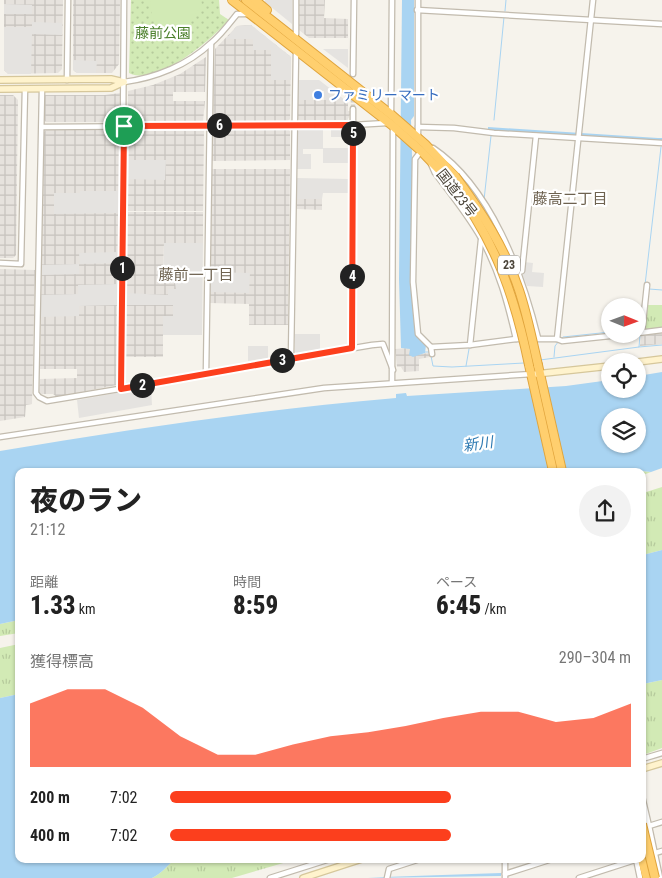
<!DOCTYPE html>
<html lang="ja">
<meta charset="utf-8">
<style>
body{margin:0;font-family:"Roboto Condensed","Noto Sans JP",sans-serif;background:#f2f2f2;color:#222;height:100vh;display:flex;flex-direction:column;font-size:19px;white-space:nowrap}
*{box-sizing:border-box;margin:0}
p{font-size:16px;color:#767676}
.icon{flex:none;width:28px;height:28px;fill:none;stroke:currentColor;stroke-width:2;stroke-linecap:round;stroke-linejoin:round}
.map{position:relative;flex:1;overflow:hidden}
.drawer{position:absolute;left:15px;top:468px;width:631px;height:395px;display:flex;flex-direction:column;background:#fff;border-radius:10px;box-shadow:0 1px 4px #0004}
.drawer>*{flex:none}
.needle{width:32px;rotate:91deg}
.fabs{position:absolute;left:601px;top:298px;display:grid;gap:10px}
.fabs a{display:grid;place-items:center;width:45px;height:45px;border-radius:50%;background:#fff;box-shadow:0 1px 4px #0004;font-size:25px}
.pin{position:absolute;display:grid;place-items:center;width:42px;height:42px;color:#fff;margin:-21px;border:2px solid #fff;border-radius:50%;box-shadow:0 1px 5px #0007}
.km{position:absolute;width:25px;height:25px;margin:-12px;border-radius:50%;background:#222;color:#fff;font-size:14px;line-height:25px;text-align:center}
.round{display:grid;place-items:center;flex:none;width:52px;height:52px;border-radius:26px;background:#f2f2f2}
.headline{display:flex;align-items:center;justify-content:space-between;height:85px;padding:0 15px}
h1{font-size:28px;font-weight:800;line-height:38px}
.figures{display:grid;grid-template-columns:repeat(3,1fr);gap:8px;height:85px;padding:5px 15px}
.figures div{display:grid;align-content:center}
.figures b{font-size:25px;font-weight:800}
.figures small{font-size:14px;font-weight:400}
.figures p{font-size:14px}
.chart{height:140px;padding:10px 15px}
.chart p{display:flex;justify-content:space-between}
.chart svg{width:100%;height:90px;margin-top:5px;fill:#fc3f1d;opacity:.7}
ul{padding:0 15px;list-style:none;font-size:16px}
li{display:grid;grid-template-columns:80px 60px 1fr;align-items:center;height:38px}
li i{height:12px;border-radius:6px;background:#fc3f1d}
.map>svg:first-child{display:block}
.industrial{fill:url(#industrial-grid)}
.grass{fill:url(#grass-tufts)}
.park{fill:url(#park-dots)}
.garden{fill:#d2eab5}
.parking{fill:#e5e3e0}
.water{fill:#a9d4f2;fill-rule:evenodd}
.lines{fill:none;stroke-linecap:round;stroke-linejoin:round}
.stream{stroke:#a9d4f2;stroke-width:1}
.street-tunnel{stroke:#d4d0c8;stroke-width:4.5;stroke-dasharray:4.5 2;stroke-linecap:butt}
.street-casing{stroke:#c2bbae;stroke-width:7}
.secondary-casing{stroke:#d6c79b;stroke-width:8}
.highway-casing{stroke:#e0a43c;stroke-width:10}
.street{stroke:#fff;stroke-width:4.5}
.secondary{stroke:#fff3cd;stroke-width:5.5}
.highway{stroke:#ffcf6e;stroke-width:8}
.highway-bridge-casing{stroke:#e0a43c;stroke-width:10;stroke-linecap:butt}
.highway-bridge{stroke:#ffcf6e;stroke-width:8}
.route-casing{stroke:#fff;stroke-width:10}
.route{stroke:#fc3f1d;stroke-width:6}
.shop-dot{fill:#3f7fe0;stroke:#fff;stroke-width:2}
.labels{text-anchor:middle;stroke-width:4.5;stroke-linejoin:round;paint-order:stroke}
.shield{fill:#fff;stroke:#817c74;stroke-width:1}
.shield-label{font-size:12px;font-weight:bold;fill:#4b4439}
.park-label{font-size:14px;fill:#4a7f2a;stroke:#fff}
.shop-label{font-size:14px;fill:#366cbe;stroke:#fff;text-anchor:start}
.street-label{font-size:14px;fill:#4b4439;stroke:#fff}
.neighbourhood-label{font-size:15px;fill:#6e6250;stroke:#fff}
.water-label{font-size:15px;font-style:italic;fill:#2e7ab2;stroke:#fff}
</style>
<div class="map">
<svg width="662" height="878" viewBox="0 0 662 878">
<defs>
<pattern id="industrial-grid" width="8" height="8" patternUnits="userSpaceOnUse" patternTransform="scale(1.25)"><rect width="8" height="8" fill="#e6e2dd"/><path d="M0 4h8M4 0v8" fill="none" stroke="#c7c3be"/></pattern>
<pattern id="grass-tufts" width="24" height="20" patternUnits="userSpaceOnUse" patternTransform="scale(1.25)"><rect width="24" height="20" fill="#d2eab5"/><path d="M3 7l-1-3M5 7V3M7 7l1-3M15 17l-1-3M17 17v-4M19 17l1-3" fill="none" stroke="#b6ca9c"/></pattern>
<pattern id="park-dots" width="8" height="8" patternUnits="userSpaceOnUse" patternTransform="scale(1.25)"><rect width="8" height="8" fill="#d2eab5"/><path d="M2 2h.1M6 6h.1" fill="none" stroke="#b6ca9c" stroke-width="1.8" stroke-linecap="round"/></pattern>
</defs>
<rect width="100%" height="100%" fill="#f6f3ec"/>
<g class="industrial">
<path d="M4,0H63L62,69L58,73L8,74L4,70Z"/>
<path d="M73,0H120L119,64L112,73H77L73,70Z"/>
<path d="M299,0H325L324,18L348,19V38H309L299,30Z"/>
<path d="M251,25L291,57L290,119L288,121H214L213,120L215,49L237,26Z"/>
<path d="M206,57L205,92H173V101H205L203,121L128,122V91L153,85L180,74Z"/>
<path d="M120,93L119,122H46L44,120L45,95H105Z"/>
<path d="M0,95H13L18,100L16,255L13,258H0Z"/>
<path d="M298,100H345L348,102V111H350V115L347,121H300L298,119Z"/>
<path d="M214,129H288L290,131V160L212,161V131Z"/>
<path d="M46,130H118L120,131L117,385L57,397L53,394H41L39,393L40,379L77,378V369H40L44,132Z"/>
<path d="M129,130L204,131L203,211H126L127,131Z"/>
<path d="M212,169H290L288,325H249V304L210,303Z"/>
<path d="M297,199H322V210L297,209Z"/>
<path d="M126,212H203V243H164L163,273H202V335H163V357H124Z"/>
<path d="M0,269L35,270L32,404L26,405L25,417L0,421Z"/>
<path d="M662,332V344L640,346L641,334Z"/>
<path d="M408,348L410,349V353L415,355L428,353L430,357L419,359V371L404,372L401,367H397L395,349Z"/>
</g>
<g class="grass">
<path d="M647,305H662V328L644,329Z"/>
<path d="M616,468L651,472L643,475L642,471H573Z"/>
<path d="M662,487V550L643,555V493Z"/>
<path d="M19,620V633L0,636V624Z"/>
<path d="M19,644V694L0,698V648Z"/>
<path d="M662,680V748L643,755V684Z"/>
<path d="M175,859H297L232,878H152C161,874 167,866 175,859Z"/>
</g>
<path class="park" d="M131,0H219L220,14L229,20C211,40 157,87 129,73Z"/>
<path class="garden" d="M150,0H201L202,5L175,43C157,34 151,19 150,0Z"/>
<g class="parking">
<path d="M265,0H292V24L265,2Z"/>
<path d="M4,4L32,5V14H4Z"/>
<path d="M32,22L62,23V35L32,34L31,74H8L4,70V27H32Z"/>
<path d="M251,25L291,57V80H271V50H253V39H226L237,26Z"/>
<path d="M323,49H348V68Z"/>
<path d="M73,60L97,61L96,73H77L73,70Z"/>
<path d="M298,80H319L345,100H324V91H314L313,100H298Z"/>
<path d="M300,129H323V148H349V163H323V149H303V154H311V169H297L298,131Z"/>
<path d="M331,129H348L349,137H331Z"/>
<path d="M127,160H166L165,180L126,179Z"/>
<path d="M297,178L348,179V193H323L322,199H297Z"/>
<path d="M80,191H119V213L54,214V193H80Z"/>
<path d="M164,243H203L202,335H163V316H173V305H125V293L168,295V289H176L175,283H163Z"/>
<path d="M118,252V263L80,264L79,253Z"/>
<path d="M524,262L533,263L532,272L544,273L543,287L527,286L523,276Z"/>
<path d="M79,264V274L42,275V265Z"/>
<path d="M210,272L250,273L249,293L210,292Z"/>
<path d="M118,284V305L79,306V316L41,317V295L78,294V285Z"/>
<path d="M295,334H320V349L297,353L295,352Z"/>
<path d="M248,346H268V358L248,361Z"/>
<path d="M151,387L152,405L79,418L77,400Z"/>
</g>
<g class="water">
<path d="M402,0H414V116L411,120L413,191L410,280L416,334L426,345L425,353L413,357L409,355L410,349L401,348L399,279Z"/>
<path d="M488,127L658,138H662V141L488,131Z"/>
<path d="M662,372V468L651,472L616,468L573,471H19V620L0,624V451C131,429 263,409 396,398V394L406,393L407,396L566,386L610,380V389H638V376ZM610,416H638V444H610Z"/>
<path d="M662,550V680L643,684V555Z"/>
<path d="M19,694V859H175C167,866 161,874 152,878H0V698Z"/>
<path d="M501,873V876L368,878L384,877Z"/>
</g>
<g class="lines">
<g class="stream">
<path d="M505,11L506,0"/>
<path d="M494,120L504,17"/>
<path d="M484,200L491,136"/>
<path d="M645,285L661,147"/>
<path d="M649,289L662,290"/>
<path d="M562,338L563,337L610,332"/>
<path d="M639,347L662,345"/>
<path d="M425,352H429"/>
<path d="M431,356L433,366L452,367L524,363"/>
<path d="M554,357L555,346L559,341"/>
<path d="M540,360L639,347L640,335"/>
<path d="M466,366L469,349"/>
</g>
<path class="street-tunnel" d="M353,109V95"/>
<g class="street-casing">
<g id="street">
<path d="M418,0V137"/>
<path d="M417,10L662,24"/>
<path d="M296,34V0"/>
<path d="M353,74L354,0"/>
<path d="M67,80L68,0"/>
<path d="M124,82C155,78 188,65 211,43C221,35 229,24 237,14H247"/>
<path d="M42,89L36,393L39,397L47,401L203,375L206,373L372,345L383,344L393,370"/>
<path d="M391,114L392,0"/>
<path d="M42,127L353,125L387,123"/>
<path d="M418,127L454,128L494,133L662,143"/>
<path d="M433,148C491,187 522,273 538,338"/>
<path d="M421,151L415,159L413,282L418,334L431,347L432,354"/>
<path d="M431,164L435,173C451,194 468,215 481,238C499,270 508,304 516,339H557L593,0"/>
<path d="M0,263L21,264L25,89"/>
<path d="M519,272L522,271L536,136"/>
<path d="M642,332L647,285"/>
<path d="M638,333L662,330"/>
<path d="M557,339L562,341L629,334"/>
<path d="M470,345L481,240"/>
<path d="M352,347L353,109"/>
<path d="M431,347L470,345L516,339"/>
<path d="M291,358L296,50"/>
<path d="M206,373L211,44"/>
<path d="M392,383L393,127"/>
<path d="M121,389L124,0"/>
<path d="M0,437L324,388L532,374"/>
<path d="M642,759L662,753"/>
<path d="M642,796L649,826L646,827"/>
<path d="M642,857L662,851"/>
<path d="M505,859V878"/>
<path d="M636,859L640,878"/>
<path d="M505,874L552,859"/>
<path d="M270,878L330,859"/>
<path d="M387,878L389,869L420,859"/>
<path d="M579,878L638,859"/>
<path d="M660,878L649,826L662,822"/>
</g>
</g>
<g class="secondary-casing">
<g id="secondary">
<path d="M0,80L111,79L124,82"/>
<path d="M0,89L111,88L124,82"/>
<path d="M638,362L662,359"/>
<path d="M536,374L610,366"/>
<path d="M642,769L662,763"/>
<path d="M303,878L362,859"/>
</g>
</g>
<g class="highway-casing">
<g id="highway">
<path d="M232,0L393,126L421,151L450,181"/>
<path d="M246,0L393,116L425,144L455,176"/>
<path d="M255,0L267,10"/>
<path d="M529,365L553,471"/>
<path d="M538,365L562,471"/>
<path d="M642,859L647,878"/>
</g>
</g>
<use href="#street" class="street"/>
<use href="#secondary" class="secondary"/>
<use href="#highway" class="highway"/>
<g class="highway-bridge-casing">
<g id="highway-bridge">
<path d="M455,176C481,211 505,248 519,290C527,314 532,339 538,365"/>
<path d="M450,181C495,240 514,293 529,365"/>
<path d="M642,824L655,878"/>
</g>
</g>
<use href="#highway-bridge" class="highway-bridge"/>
</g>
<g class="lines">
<g class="route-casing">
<path id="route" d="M353,125L352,348L121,389L124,126Z"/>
</g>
<use href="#route" class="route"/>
</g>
<circle class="shop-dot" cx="318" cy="95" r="5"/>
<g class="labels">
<rect class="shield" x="498" y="255.5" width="22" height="19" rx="4"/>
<g class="shield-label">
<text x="509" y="269">23</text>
</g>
<g class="park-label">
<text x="163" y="38">藤前公園</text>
</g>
<g class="shop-label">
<text x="328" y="100">ファミリーマート</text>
</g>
<g class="street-label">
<text transform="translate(457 193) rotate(52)" y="5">国道23号</text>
</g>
<g class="neighbourhood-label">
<text x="570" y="204">藤高二丁目</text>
<text x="196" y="280">藤前一丁目</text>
</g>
<g class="water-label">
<text transform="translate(478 444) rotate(-8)" y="5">新川</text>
</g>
</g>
</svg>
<div class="fabs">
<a><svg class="needle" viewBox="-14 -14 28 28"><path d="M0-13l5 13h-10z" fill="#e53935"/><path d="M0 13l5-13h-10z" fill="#767676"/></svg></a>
<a><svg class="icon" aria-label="locate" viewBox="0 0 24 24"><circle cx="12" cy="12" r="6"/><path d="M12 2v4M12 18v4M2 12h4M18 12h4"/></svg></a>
<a><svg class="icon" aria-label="layers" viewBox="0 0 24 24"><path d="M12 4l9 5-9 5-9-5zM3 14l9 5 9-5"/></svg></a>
</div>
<div class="pin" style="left:124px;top:126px;background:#1e9e55"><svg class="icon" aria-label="arrive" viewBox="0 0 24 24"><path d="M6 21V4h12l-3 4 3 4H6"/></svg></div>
<b class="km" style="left:122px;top:268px">1</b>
<b class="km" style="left:142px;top:385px">2</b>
<b class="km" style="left:282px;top:360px">3</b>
<b class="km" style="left:352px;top:276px">4</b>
<b class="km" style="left:353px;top:133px">5</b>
<b class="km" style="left:219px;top:125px">6</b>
<section class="drawer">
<div class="headline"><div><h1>夜のラン</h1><p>21:12</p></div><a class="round"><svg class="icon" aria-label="share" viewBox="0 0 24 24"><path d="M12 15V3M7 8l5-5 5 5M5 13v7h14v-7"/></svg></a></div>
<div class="figures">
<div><p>距離</p><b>1.33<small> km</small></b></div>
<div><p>時間</p><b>8:59</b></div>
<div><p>ペース</p><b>6:45<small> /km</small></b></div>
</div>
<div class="chart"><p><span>獲得標高</span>290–304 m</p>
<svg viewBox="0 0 160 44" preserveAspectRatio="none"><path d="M0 44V13L10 6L20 6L30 15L40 29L50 38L60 38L70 33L80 29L90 27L100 24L110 20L120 17L130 17L140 22L150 20L160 13V44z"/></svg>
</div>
<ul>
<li><b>200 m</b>7:02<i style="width:61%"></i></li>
<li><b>400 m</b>7:02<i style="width:61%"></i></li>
</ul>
</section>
</div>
